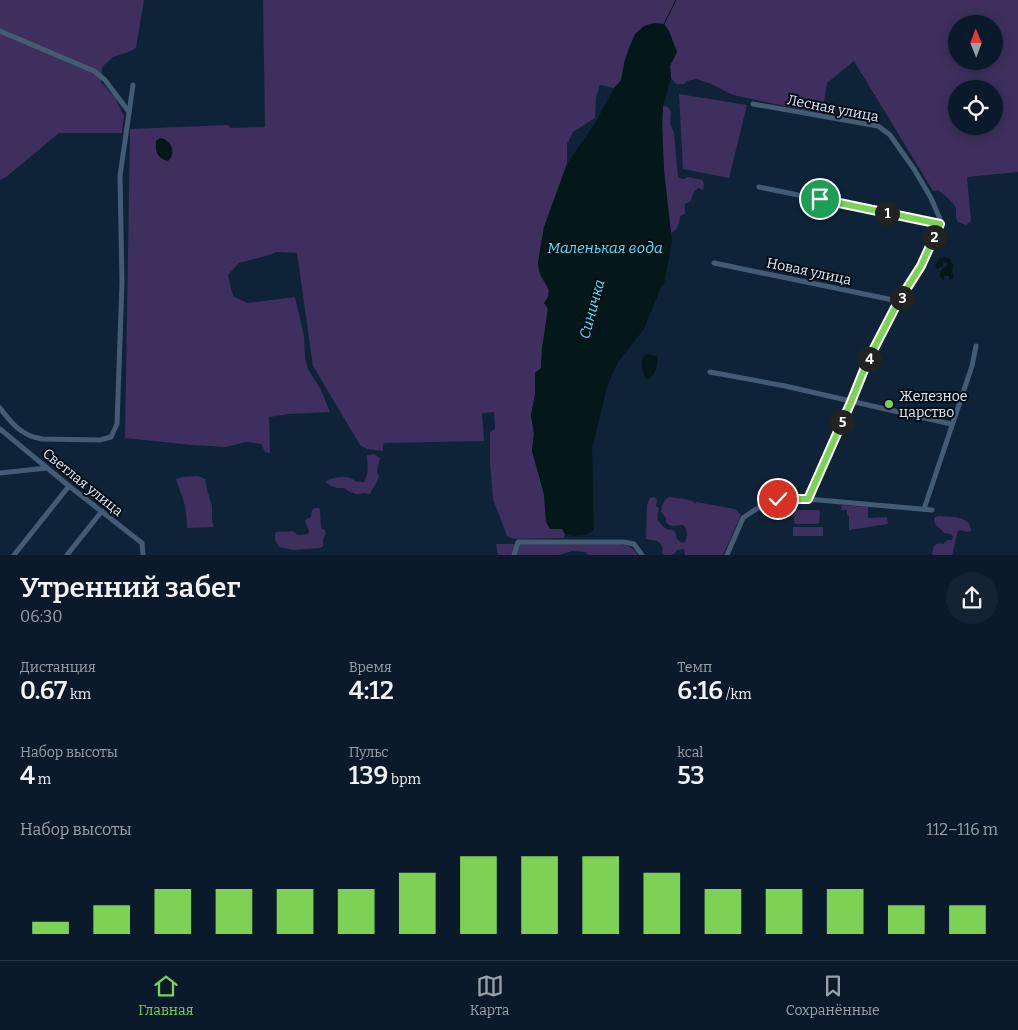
<!DOCTYPE html>
<html lang="ru">
<meta charset="utf-8">
<style>
body{margin:0;font-family:Bitter,serif;background:#132332;color:#f1f3f6;height:100vh;display:flex;flex-direction:column;font-size:19px;white-space:nowrap}
*{box-sizing:border-box;margin:0}
p{font-size:16px;color:#99a1a8}
.icon{flex:none;width:28px;height:28px;fill:none;stroke:currentColor;stroke-width:2;stroke-linecap:round;stroke-linejoin:round}
.map{position:relative;height:555px;overflow:hidden}
.side{display:flex;flex-direction:column;background:#0a1a2a;flex:1}
.side>*{flex:none}
.needle{width:32px;rotate:359deg}
.controls{position:absolute;left:948px;top:15px;display:grid;gap:10px}
.controls a{display:grid;place-items:center;width:55px;height:55px;border-radius:50%;background:#0a1a2a;box-shadow:0 2px 12px #0003,0 0 0 1px #2a3847;font-size:25px}
.pin{position:absolute;display:grid;place-items:center;width:42px;height:42px;color:#fff;margin:-21px;border:2px solid #fff;border-radius:50%;box-shadow:0 1px 5px #0007}
.km{position:absolute;width:25px;height:25px;margin:-12px;border-radius:50%;background:#222;color:#fff;font-size:14px;line-height:25px;text-align:center}
.round{display:grid;place-items:center;flex:none;width:52px;height:52px;border-radius:26px;background:#132332}
.headline{display:flex;align-items:center;justify-content:space-between;height:85px;padding:0 20px}
h1{font-size:28px;font-weight:600;line-height:38px}
.metrics{display:grid;grid-template-columns:repeat(3,1fr);gap:8px;height:85px;padding:5px 20px}
.metrics div{display:grid;align-content:center}
.metrics b{font-size:25px;font-weight:600}
.metrics small{font-size:14px;font-weight:400}
.metrics p{font-size:14px}
.chart{height:140px;padding:10px 20px}
.chart p{display:flex;justify-content:space-between}
.chart svg{width:100%;height:90px;margin-top:5px;stroke:#7dd154;stroke-width:6}
.tabs{display:flex;justify-content:space-around;align-items:center;height:70px;border-top:1px solid #2a3847;background:#0a1a2a;font-size:14px;color:#99a1a8}
.tabs a{display:grid;justify-items:center;gap:2px}
.tabs .active{color:#7dd154}
.map>svg:first-child{display:block}
.green{fill:#3e2f5e;fill-rule:evenodd}
.water{fill:#041719}
.lines{fill:none;stroke-linecap:round;stroke-linejoin:round}
.stream{stroke:#041719;stroke-width:1}
.minor{stroke:#445b74;stroke-width:5}
.route-casing{stroke:#fff;stroke-width:10}
.route{stroke:#7dd154;stroke-width:6}
.poi-dot{fill:#7dd154;stroke:#040c15;stroke-width:2}
.labels{text-anchor:middle;stroke-width:4;stroke-linejoin:round;paint-order:stroke}
.street-label{font-size:14px;fill:#deebfa;stroke:#040c15}
.poi-label{font-size:14px;fill:#deebfa;stroke:#040c15;text-anchor:start}
.water-label{font-size:15px;font-style:italic;fill:#4de6f6;stroke:#040c15}
</style>
<div class="map">
<svg width="1018" height="555" viewBox="0 0 1018 555">
<rect width="100%" height="100%" fill="#0e2338"/>
<g class="green">
<path d="M0,0H144L136,48L131,51L113,57L102,67L101,82L115,98L124,116L122,133H59L6,177L0,180Z"/>
<path d="M263,0H1018V172L967,177L971,221L966,225L958,222C955,216 956,215 956,209C955,203 943,194 938,190L933,191L854,61L827,83L822,114L733,95L709,83L696,79L687,81L684,84H676L671,78L670,66L672,38L664,24C639,20 631,39 625,60C623,66 623,73 621,79C620,83 616,85 614,88L600,85L596,97L595,118L573,132L567,144V164L544,227L538,263L540,274L549,290L548,309L542,349L541,368L535,373V395L531,415L534,434L532,451L544,494L546,522L562,529L565,534L564,538L514,539L507,536L493,499L490,463V432L495,429L494,412L482,413L484,441L385,443L383,445V451L367,449L360,445L313,366L297,253L277,252L269,255L239,263L228,275L233,296L247,303L295,297L304,336L305,358L308,369L321,390L330,412L289,414L269,417L270,453L265,452L261,444L246,442L226,447L192,445L125,438L130,129L228,125L230,128L265,127ZM956,24H994V61H956ZM956,89H994V126H956Z"/>
<path d="M679,94L747,105L729,178L683,169Z"/>
<path d="M663,106L668,107L671,112L670,123L674,133L678,177L683,179L688,177L703,180L704,185L703,190L698,188L694,192L690,202L685,204V214L680,216C679,224 678,229 671,233C666,191 660,149 663,106Z"/>
<path d="M374,454L380,458L377,471L379,477L370,494L364,493L357,494L350,492L344,488H337L331,486L325,482C335,476 348,474 357,482H364C370,470 367,467 367,455Z"/>
<path d="M198,476L205,479L208,493L212,506V520L214,527L187,528C187,519 186,508 183,499C181,492 178,487 176,479L183,477Z"/>
<path d="M653,497L657,499L656,506L659,508C656,521 657,520 666,529L673,530L675,532L677,539L682,543L685,542L687,535L686,528L683,525L672,526L669,525L666,522V518L661,512L662,505L666,499L669,497L685,499L692,501L696,504V502L735,509L741,515L723,555H685L684,549L677,550L675,553L672,555H664L662,552L663,549L660,543L657,541L646,539L647,505L650,498Z"/>
<path d="M842,505L868,507V518L887,517L888,524L849,530V516L847,515V510H841Z"/>
<path d="M315,508H319L320,511L321,528L325,530L326,533L323,539V546L320,548L293,550L279,547L275,540V533C280,530 286,533 292,531L295,532L297,535H303L309,533C309,527 306,525 305,520L311,517L312,510Z"/>
<path d="M795,510H819L820,512L819,523L817,524H795C793,520 793,513 795,510Z"/>
<path d="M939,516C950,517 971,515 971,531L968,532L961,530L958,531L952,555H932C933,548 934,542 943,544L948,540H952L953,537L951,534L944,533C941,527 931,525 935,517Z"/>
<rect x="793" y="527" width="30" height="9"/>
<path d="M496,544H619C628,545 633,547 638,555H588L586,552L572,551L558,555H498Z"/>
</g>
<g class="water">
<path d="M654,23L664,24L669,31L677,52L670,66L671,78L663,106L662,122L664,171L672,242L664,284L661,287L644,329L618,362L607,387L592,450L594,530L586,535L573,536L565,534L562,529H550L546,522L544,494L532,451L534,434L531,415L535,395V373L541,368L542,349L548,309L544,303L548,297L549,290L540,274L538,263L544,227L567,164L597,120L614,88L621,81L625,60L635,34L644,26Z"/>
<path d="M160,138C171,139 177,153 168,161C157,158 155,152 156,141Z"/>
<path d="M944,257L950,259L953,264L952,271L954,278L949,280V276H944V280L941,278L939,274L941,272L942,269L947,266V263L943,262V266L937,269L935,266L939,259Z"/>
<path d="M646,354L653,355L658,357C658,366 655,377 646,380C643,371 638,362 646,354Z"/>
</g>
<g class="lines">
<path class="stream" d="M664,24L676,0"/>
<g class="minor">
<path d="M0,31L94,71L105,80L129,112"/>
<path d="M753,104L878,126L890,135L914,169L931,198L940,219V224L921,267L898,301L868,360L851,402L808,499"/>
<path d="M759,187L940,224"/>
<path d="M714,263L898,301"/>
<path d="M710,372L785,386L951,424"/>
<path d="M0,408C12,424 22,436 42,439L100,440L111,437L117,424L122,283L120,176L133,85"/>
<path d="M0,429L69,486L142,543L143,555"/>
<path d="M0,473L47,468"/>
<path d="M924,509L972,366L976,346"/>
<path d="M14,555L69,486"/>
<path d="M67,555L102,511"/>
<path d="M514,555L518,542H624L634,544L642,555"/>
<path d="M727,555L743,518L753,511L773,500L792,498L808,499L932,510"/>
</g>
</g>
<g class="lines">
<g class="route-casing">
<path id="route" d="M778,499H808L851,402L868,360L898,302L921,266L940,224L820,199"/>
</g>
<use href="#route" class="route"/>
</g>
<circle class="poi-dot" cx="889" cy="404" r="5"/>
<g class="labels">
<g class="street-label">
<text transform="translate(833 108) rotate(11)" y="5">Лесная улица</text>
<text transform="translate(809 271) rotate(12)" y="5">Новая улица</text>
<text transform="translate(83 482) rotate(39)" y="5">Светлая улица</text>
</g>
<g class="poi-label">
<text x="899" y="401">Железное<tspan x="899" dy="16">царство</tspan></text>
</g>
<g class="water-label">
<text x="605" y="253">Маленькая вода</text>
<text transform="translate(592 309) rotate(-75)" y="5">Синичка</text>
</g>
</g>
</svg>
<div class="controls">
<a><svg class="needle" viewBox="-14 -14 28 28"><path d="M0-13l5 13h-10z" fill="#e53935"/><path d="M0 13l5-13h-10z" fill="#99a1a8"/></svg></a>
<a><svg class="icon" aria-label="locate" viewBox="0 0 24 24"><circle cx="12" cy="12" r="6"/><path d="M12 2v4M12 18v4M2 12h4M18 12h4"/></svg></a>
</div>
<div class="pin" style="left:820px;top:199px;background:#1e9e55"><svg class="icon" aria-label="arrive" viewBox="0 0 24 24"><path d="M6 21V4h12l-3 4 3 4H6"/></svg></div>
<div class="pin" style="left:778px;top:499px;background:#d93025"><svg class="icon" aria-label="check" viewBox="0 0 24 24"><path d="M5 12l5 5 9-10"/></svg></div>
<b class="km" style="left:887px;top:213px">1</b>
<b class="km" style="left:934px;top:237px">2</b>
<b class="km" style="left:902px;top:298px">3</b>
<b class="km" style="left:869px;top:359px">4</b>
<b class="km" style="left:842px;top:422px">5</b>
</div>
<section class="side">
<div class="headline"><div><h1>Утренний забег</h1><p>06:30</p></div><a class="round"><svg class="icon" aria-label="share" viewBox="0 0 24 24"><path d="M12 15V3M7 8l5-5 5 5M5 13v7h14v-7"/></svg></a></div>
<div class="metrics">
<div><p>Дистанция</p><b>0.67<small> km</small></b></div>
<div><p>Время</p><b>4:12</b></div>
<div><p>Темп</p><b>6:16<small> /km</small></b></div>
</div>
<div class="metrics">
<div><p>Набор высоты</p><b>4<small> m</small></b></div>
<div><p>Пульс</p><b>139<small> bpm</small></b></div>
<div><p>kcal</p><b>53</b></div>
</div>
<div class="chart"><p><span>Набор высоты</span>112–116 m</p>
<svg viewBox="0 0 160 44" preserveAspectRatio="none"><path d="M5 44V38M15 44V30M25 44V22M35 44V22M45 44V22M55 44V22M65 44V14M75 44V6M85 44V6M95 44V6M105 44V14M115 44V22M125 44V22M135 44V22M145 44V30M155 44V30"/></svg>
</div>
</section>
<nav class="tabs">
<a class="active"><svg class="icon" aria-label="home" viewBox="0 0 24 24"><path d="M3 11l9-7 9 7M6 9v11h12V9"/></svg>Главная</a>
<a><svg class="icon" aria-label="map" viewBox="0 0 24 24"><path d="M3 6l6-2 6 2 6-2v14l-6 2-6-2-6 2zM9 4v14M15 6v14"/></svg>Карта</a>
<a><svg class="icon" aria-label="saved" viewBox="0 0 24 24"><path d="M7 4h10v16l-5-4-5 4z"/></svg>Сохранённые</a>
</nav>
